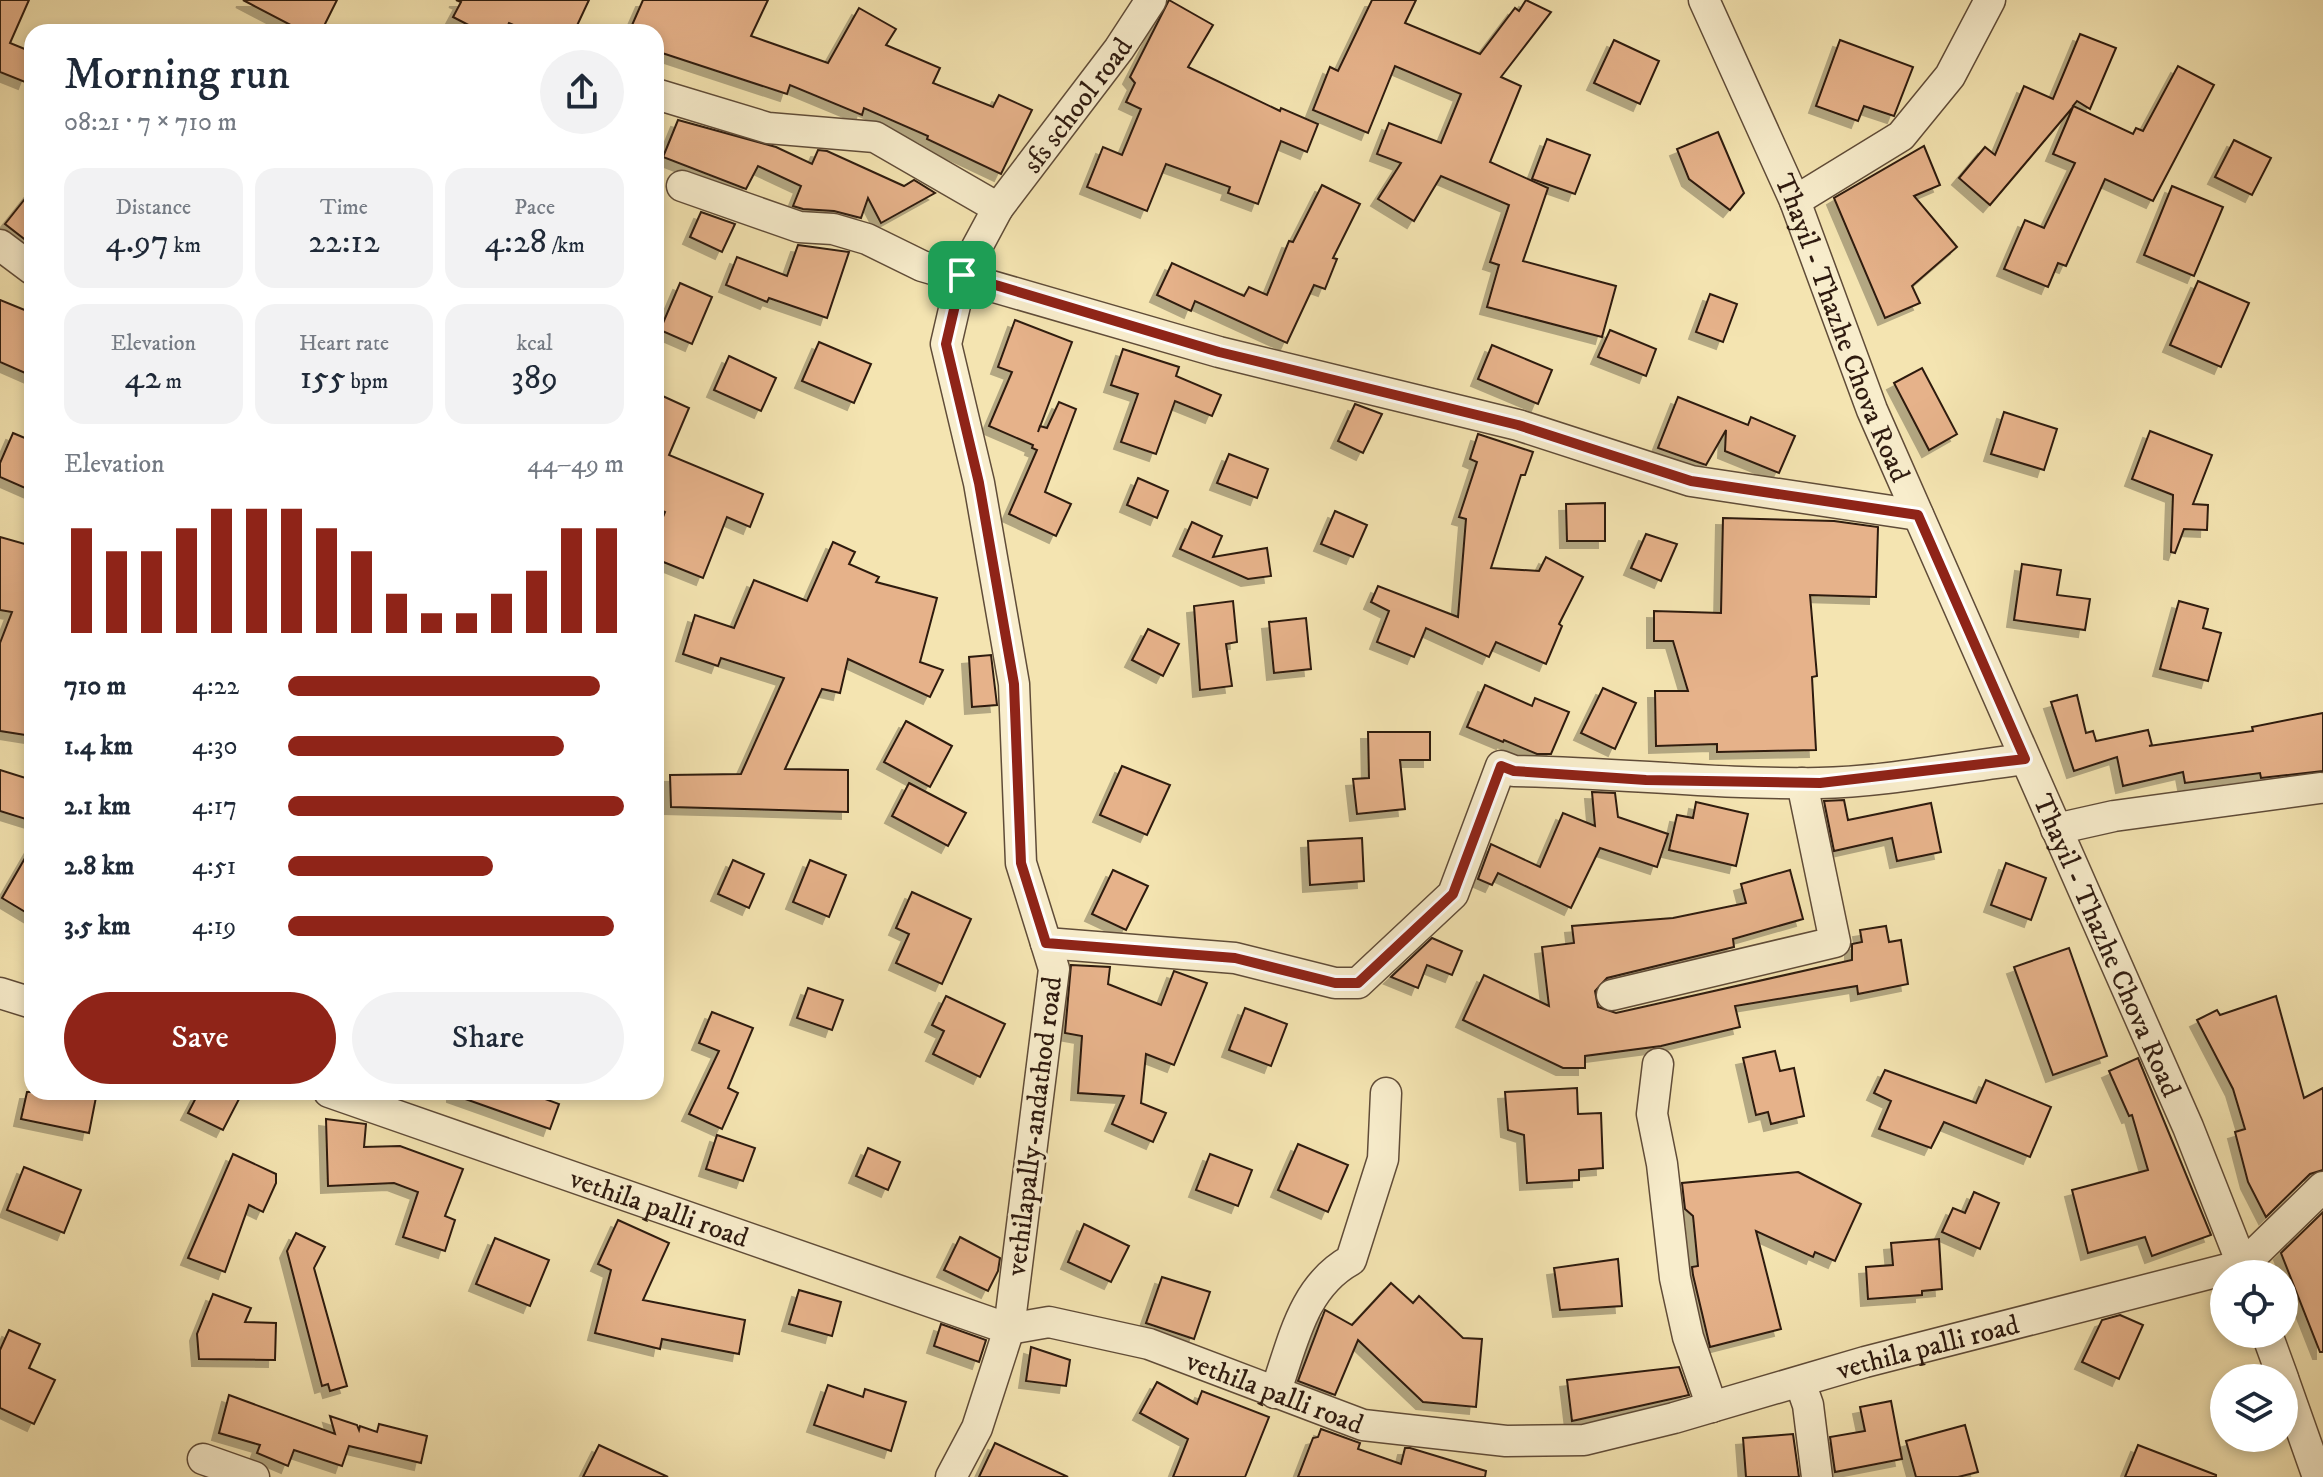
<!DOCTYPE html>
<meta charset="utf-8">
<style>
body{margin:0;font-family:"IM FELL DW Pica",serif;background:#f2f2f3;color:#1f2937;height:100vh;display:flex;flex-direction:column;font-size:30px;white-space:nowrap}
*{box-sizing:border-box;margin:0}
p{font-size:26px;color:#747a83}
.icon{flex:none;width:44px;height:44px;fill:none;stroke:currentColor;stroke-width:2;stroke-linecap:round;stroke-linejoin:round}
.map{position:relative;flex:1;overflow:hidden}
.drawer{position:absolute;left:24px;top:24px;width:640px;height:1076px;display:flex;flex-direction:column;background:#fff;border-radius:24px;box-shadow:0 4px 12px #0003}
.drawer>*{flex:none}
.fabs{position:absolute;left:2210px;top:1260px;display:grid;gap:16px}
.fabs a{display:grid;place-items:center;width:88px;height:88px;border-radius:50%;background:#fff;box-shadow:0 4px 12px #0003;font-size:40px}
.pin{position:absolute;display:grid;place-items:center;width:68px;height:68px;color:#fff;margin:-34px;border-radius:16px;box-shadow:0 4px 12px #0006}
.round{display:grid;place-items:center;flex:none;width:84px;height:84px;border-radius:42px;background:#f2f2f3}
.overview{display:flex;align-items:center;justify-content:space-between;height:136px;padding:0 40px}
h1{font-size:44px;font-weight:600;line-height:60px}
.stats{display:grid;grid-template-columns:repeat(3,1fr);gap:12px;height:136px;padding:8px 40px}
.stats div{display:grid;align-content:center;border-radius:20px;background:#f2f2f3;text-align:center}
.stats b{font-size:34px;font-weight:600}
.stats small{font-size:22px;font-weight:400}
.stats p{font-size:22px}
.chart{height:224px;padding:16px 40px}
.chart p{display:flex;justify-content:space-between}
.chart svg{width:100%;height:144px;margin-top:8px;stroke:#8f2418;stroke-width:6}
.cta{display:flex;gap:16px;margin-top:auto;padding:16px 40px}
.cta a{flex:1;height:92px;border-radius:48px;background:#8f2418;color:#fff;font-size:32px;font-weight:600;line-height:92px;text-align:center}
.cta a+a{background:#f2f2f3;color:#1f2937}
ul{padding:0 40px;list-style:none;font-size:26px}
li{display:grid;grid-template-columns:128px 96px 1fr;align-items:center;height:60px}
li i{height:20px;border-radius:10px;background:#8f2418}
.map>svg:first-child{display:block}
.building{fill:#e6b28a;stroke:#2e1a0f;stroke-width:2;filter:url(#shadow)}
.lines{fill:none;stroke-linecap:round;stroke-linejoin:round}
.minor-casing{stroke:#604c38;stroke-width:33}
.minor{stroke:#f8edcc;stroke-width:30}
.route-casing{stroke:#fff;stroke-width:16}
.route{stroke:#8f2418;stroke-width:10}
.labels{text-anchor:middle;stroke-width:6;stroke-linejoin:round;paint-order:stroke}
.street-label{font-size:28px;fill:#2e1a0f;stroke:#f8edcc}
</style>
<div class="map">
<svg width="2323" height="1477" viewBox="0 0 2323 1477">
<defs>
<filter id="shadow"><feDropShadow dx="-7" dy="7" stdDeviation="0" flood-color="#0004"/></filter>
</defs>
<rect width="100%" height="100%" fill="#f4e4b1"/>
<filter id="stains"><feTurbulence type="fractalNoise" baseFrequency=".0025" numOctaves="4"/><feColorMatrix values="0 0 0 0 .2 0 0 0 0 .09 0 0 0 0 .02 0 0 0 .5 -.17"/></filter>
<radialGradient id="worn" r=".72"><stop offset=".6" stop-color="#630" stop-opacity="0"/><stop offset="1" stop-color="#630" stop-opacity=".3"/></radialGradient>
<g class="building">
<path d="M0,0H29L10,43L32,52V64L25,82L0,72Z"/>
<path d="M243,0H337L321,32H304Z"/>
<path d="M456,0H589L574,32H530L509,23L505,32H482L453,17L461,2Z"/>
<path d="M643,0H768L751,36L828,63L859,8L896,29L886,45L940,68L933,83L993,107L999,95L1032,110L1001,174L927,139L928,136L864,108L862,115L790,85L787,94L656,51V32H629Z"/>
<path d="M1169,0L1213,25L1188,67L1280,111L1281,108L1318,124L1307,152L1281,141L1258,204L1228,193L1230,187L1166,164L1147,211L1087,187L1103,147L1122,155L1141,109L1126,102L1135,83L1130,77Z"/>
<path d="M1372,0H1416L1405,23L1480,54L1515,8L1519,11L1526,0L1551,12L1501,77L1521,86L1490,162L1548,188L1523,261L1616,286L1602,337L1487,307L1499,265L1490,262L1509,205L1441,176L1414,221L1378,199L1401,163L1377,154L1389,123L1441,143L1461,94L1395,66L1368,133L1313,110L1330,67L1338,71Z"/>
<path d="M2080,34L2116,48L2090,109L2077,101L2073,106L2133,134L2136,128L2143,131L2178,66L2214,85L2153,201L2105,179L2066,266L2058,263L2048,287L2004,269L2025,220L2044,228L2075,163L2053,154L2073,107L1990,205L1959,178L1985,147L1995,155L2024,86L2053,99Z"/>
<path d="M1614,40L1659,61L1640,104L1594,83Z"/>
<path d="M1840,40L1913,67L1894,116L1864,106L1858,121L1816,106Z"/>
<path d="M678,120L776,147L812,164L818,150L827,151L904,186L914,180L935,193L881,223L868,198L861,218L834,211L803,209L793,206L801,186L758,166L746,189L663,157Z"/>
<path d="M1718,132L1744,193L1730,210L1689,179L1677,149Z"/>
<path d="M1547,139L1590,155L1575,194L1532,179Z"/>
<path d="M2234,140L2271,158L2252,195L2215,177Z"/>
<path d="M1924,146L1940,185L1914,196L1957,247L1912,286L1920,303L1885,318L1834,198Z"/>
<path d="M1322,185L1360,204L1333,258L1337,259L1325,289L1314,285L1287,343L1195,301L1191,311L1157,295L1172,263L1244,296L1249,287L1267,295L1289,241L1293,242Z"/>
<path d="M2172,186L2223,207L2194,276L2144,255Z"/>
<path d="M32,190V245L5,224Z"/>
<path d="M701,212L735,224L722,252L690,237Z"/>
<path d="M798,245L849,252L827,318L769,298L767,302L726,285L737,257L787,276Z"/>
<path d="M2198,281L2249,303L2221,367L2170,345Z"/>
<path d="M680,283L712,297L692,344L660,330Z"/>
<path d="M1710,294L1737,304L1723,342L1696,332Z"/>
<path d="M0,300L32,313V376L0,362Z"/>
<path d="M1015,320L1072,342L1038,432L1040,426L1047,428L1059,402L1076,409L1045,492L1071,504L1056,536L1009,514L1037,450L1032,448L1033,445L989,426L1012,372L998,367Z"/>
<path d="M1610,330L1656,349L1646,376L1598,357Z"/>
<path d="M819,342L871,364L854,403L802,381Z"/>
<path d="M1492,345L1552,370L1538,404L1478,379Z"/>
<path d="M1123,349L1179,367L1176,376L1221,395L1212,416L1175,401L1156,454L1121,442L1138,394L1111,385Z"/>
<path d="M729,356L776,378L761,411L714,390Z"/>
<path d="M1922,368L1957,434L1929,450L1894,383Z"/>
<path d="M656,393L689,408L669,455L763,494L750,527L727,517L703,578L656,559V534L665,512L656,508Z"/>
<path d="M1678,397L1748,425L1751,417L1795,436L1779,473L1725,451L1726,430L1706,465L1658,448Z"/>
<path d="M1355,404L1382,414L1363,453L1338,441Z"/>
<path d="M2004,412L2057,429L2044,470L1991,454Z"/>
<path d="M2150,431L2212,455L2193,504L2208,505L2207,530L2184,529L2175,553L2171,552L2173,495L2132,479Z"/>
<path d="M13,433L32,441V491L0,477V463Z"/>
<path d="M1478,434L1533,452L1525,475H1521L1491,568L1539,571L1546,557L1583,577L1559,624L1562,626L1546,664L1496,642L1489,657L1426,628L1414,657L1377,642L1389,611L1371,602L1378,586L1458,617L1466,519L1459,517L1477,462L1470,459Z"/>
<path d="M1229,454L1268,469L1257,498L1217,483Z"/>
<path d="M1138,478L1168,491L1157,518L1127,505Z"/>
<path d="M1605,503V541H1567L1566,504Z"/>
<path d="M1335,511L1367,525L1353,557L1321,544Z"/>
<path d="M1723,518L1834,521L1878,527L1876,597L1810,595L1817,676L1812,677L1816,750L1717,752V744L1656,746L1655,691H1688L1673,641H1654V611L1721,613Z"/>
<path d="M1192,522L1222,536L1213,557L1267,548L1271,576L1248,579L1180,549Z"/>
<path d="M1646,534L1677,544L1661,581L1631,568Z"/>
<path d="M0,537L32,546V736L0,731V643L12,612L0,610Z"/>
<path d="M833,542L855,552L849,564L879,577L876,582L937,598L920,662L943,670L930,697L848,659L840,693L822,689L785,769L848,770V812L671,807L670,775L741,774L784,678L721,658L718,666L683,654L695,615L734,628L754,580L807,601Z"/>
<path d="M2022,564L2061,570L2057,595L2090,599L2085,630L2014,620Z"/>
<path d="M1233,601L1237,642L1226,644L1232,686L1200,690L1194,606Z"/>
<path d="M2179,601L2208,609L2203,628L2221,633L2208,681L2160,669Z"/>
<path d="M1306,618L1311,669L1274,673L1269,622Z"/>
<path d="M1148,629L1179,644L1163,676L1132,660Z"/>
<path d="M991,655L997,705L972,707L969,657Z"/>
<path d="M1485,685L1532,706L1535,698L1569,712L1551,754H1537L1504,740L1503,742L1467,727Z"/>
<path d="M1603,688L1636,703L1615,749L1581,733Z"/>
<path d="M2077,695L2086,733L2093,731L2096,741L2148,730L2152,745L2149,746L2253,731L2252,727L2323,713V771L2261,778L2260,773L2185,783L2183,772L2123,786L2117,757L2074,771L2051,702Z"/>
<path d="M906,721L952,746L930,787L884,762Z"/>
<path d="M1368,732H1430V760H1400L1405,809L1357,814L1353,779L1369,778Z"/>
<path d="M1122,766L1170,785L1147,835L1100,815Z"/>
<path d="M0,770L32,780V821L0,811Z"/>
<path d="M909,783L966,813L948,846L892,816Z"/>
<path d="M1592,792L1615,793L1618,817L1668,834L1657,867L1600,848L1571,908L1498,873L1492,885L1478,879L1491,844L1540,867L1563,813L1595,826Z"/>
<path d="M1844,800L1848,820L1931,803L1941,852L1897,861L1892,838L1834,851L1824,801Z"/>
<path d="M1696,802L1748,814L1736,866L1669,850L1677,815L1693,818Z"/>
<path d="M1362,838L1364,881L1310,885L1308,841Z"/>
<path d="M32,846V916L2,898Z"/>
<path d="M733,860L764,874L749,908L718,894Z"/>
<path d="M810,860L846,875L829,917L793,902Z"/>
<path d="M2006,863L2046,878L2031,920L1991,905Z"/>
<path d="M1113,870L1148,886L1126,930L1092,914Z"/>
<path d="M1790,870L1803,919L1733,939L1734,947L1607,978L1595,991L1598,1007L1616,1013L1852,960V944L1862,942L1860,930L1886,926L1889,942L1901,940L1908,984L1858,994L1857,986L1735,1006L1740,1027L1661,1046L1585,1056V1068H1563L1463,1020L1484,975L1549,1006L1542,947L1574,943L1572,926L1673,918L1746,903L1741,884Z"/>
<path d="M912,892L971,919L942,984L896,963L909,934L896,928Z"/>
<path d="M1432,938L1462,951L1452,975L1427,965L1418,988L1391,977Z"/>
<path d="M2069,948L2107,1056L2053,1075L2014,967Z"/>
<path d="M1071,965L1110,967L1108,984L1161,1005L1174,971L1207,983L1174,1065L1146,1054L1141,1103L1166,1113L1153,1142L1112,1124L1124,1096L1078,1093L1082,1036L1065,1033Z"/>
<path d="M808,988L843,1000L832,1030L797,1018Z"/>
<path d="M946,996L1005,1024L980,1077L933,1054L944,1031L932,1025Z"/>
<path d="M2276,996L2304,1098L2323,1088V1170L2310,1174L2266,1217L2248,1182L2235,1132L2245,1129L2233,1089L2197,1020L2217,1010L2220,1015Z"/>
<path d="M1245,1008L1287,1024L1271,1066L1229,1050Z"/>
<path d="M712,1012L753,1028L728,1088L738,1093L722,1129L689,1114L719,1051L699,1043Z"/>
<path d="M1775,1051L1780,1071L1794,1068L1804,1116L1771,1124L1768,1112L1756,1115L1743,1058Z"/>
<path d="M2138,1058L2211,1235L2152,1256L2145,1237L2088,1253L2072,1190L2148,1170L2132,1115L2129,1116L2109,1071Z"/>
<path d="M1885,1070L1976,1103L1986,1080L2051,1107L2030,1157L1944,1122L1931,1148L1879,1129L1891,1101L1874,1093Z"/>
<path d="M1577,1088L1578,1114L1601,1113L1603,1168L1579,1170V1180L1527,1183L1524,1135L1508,1130L1505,1092Z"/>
<path d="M27,1092H97L89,1133L21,1119Z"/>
<path d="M199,1092H224L239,1099L223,1130L188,1113Z"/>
<path d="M454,1092H526L559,1104L550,1129L454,1095Z"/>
<path d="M326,1119L366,1124L364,1147L400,1146L463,1169L445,1216L455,1220L445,1251L403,1237L418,1192L394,1183L328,1186Z"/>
<path d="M717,1135L755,1148L743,1181L706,1169Z"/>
<path d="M1298,1144L1348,1165L1328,1212L1278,1190Z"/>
<path d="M868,1148L900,1162L888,1190L856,1176Z"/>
<path d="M233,1154L276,1174V1183L263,1212L249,1205L225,1272L188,1258Z"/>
<path d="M1210,1154L1252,1170L1238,1206L1196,1190Z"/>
<path d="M24,1167L81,1190L64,1233L7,1210Z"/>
<path d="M1798,1172L1861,1204L1835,1261L1815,1252L1813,1257L1756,1231L1781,1329L1710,1347L1693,1275L1692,1267L1698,1266L1693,1216L1685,1209L1682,1183Z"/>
<path d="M1974,1192L1999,1203L1980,1249L1942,1232L1953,1208L1965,1213Z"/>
<path d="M2323,1212V1352H2320L2281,1253Z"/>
<path d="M618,1220L669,1243L643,1300L745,1320L739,1354L662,1339L660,1349L595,1333L611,1270L598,1264Z"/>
<path d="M1084,1224L1129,1246L1111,1282L1068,1262Z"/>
<path d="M296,1233L325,1247L314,1268L347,1386L330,1391L328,1384L322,1386L287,1251Z"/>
<path d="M960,1237L1000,1258L998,1271L988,1291L944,1270Z"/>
<path d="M495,1238L549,1260L530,1306L476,1284Z"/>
<path d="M1939,1239L1942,1289L1922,1291V1295L1868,1299L1866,1267L1893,1265L1891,1243Z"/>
<path d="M1618,1259L1622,1306L1560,1310L1554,1268Z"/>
<path d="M1162,1277L1210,1292L1194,1339L1146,1323Z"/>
<path d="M1391,1283L1413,1303L1419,1296L1463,1338L1482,1339L1476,1407L1423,1402L1358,1340L1335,1395L1298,1381L1325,1310L1352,1325Z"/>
<path d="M799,1290L841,1302L832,1336L789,1324Z"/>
<path d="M213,1294L251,1308L245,1322L276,1323L275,1360L199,1359L197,1334Z"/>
<path d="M2120,1315L2143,1325L2119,1379L2082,1362L2102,1320Z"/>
<path d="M941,1324L986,1340L979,1362L934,1346Z"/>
<path d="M9,1330L40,1344L29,1368L55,1380L34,1424L0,1408V1350Z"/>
<path d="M1031,1347L1070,1360L1066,1386L1026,1381Z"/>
<path d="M1679,1367L1689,1395L1572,1421L1567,1380Z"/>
<path d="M1157,1382L1197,1404L1202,1391L1269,1417L1245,1477H1173L1188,1439L1140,1413Z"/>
<path d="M828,1385L863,1397L865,1389L906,1402L891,1451L814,1425Z"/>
<path d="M229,1395L335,1434L330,1416L357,1425L359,1430L360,1426L377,1432L379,1424L427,1436L421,1463L349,1446L342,1466L294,1450L288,1466L257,1453L260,1445L219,1433Z"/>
<path d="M1891,1401L1902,1459L1835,1472L1830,1437L1865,1431L1860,1407Z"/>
<path d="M1965,1425L1978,1472L1958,1477H1916L1906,1441Z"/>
<path d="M1321,1429L1360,1443L1358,1449L1401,1464L1405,1448H1410L1486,1471L1485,1477H1298L1313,1438L1318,1437Z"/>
<path d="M1793,1434L1799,1477H1746L1743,1438Z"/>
<path d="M995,1443L1068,1477H979Z"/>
<path d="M599,1445L668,1477H583Z"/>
<path d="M2138,1445L2216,1475V1477H2125Z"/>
</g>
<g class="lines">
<g class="minor-casing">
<g id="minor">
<path id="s1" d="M1704,0L1795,201L1872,410L2188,1127L2246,1274"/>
<path d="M656,94L768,128L875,137L998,208L962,275L946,344L979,483L1014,684L1021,863L1054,969L1009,1329L977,1428L951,1477"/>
<path d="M682,186L799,227L833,229L867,239L922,266L1219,352L1518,425L1691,481L1918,515"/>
<path d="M1795,201L1901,136L1950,76L1990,0"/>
<path id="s2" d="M998,208L1119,49L1151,0"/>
<path d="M0,245L32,269"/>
<path d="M2056,829L2114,816L2320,788"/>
<path d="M1046,943L1235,958L1335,983H1358L1453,894L1501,766L1514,771C1615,772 1717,785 1819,783C1884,782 1959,767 2025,759"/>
<path d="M0,993L32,1003"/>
<path d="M1612,995L1835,942L1802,783"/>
<path d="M1658,1064L1652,1114L1662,1164L1675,1278L1688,1337L1712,1407"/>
<path id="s3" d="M329,1092L1009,1329L1049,1322L1149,1344L1363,1425L1506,1441L1584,1440L1674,1418L1865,1362L2243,1265L2323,1187"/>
<path d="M2267,1334L2283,1378"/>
<path d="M2284,1381L2318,1477"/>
<path d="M1800,1382L1808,1405L1817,1477"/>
<path d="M1275,1393C1293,1343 1302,1287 1351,1260L1383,1159L1386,1093"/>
<path d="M203,1459L254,1477"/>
</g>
</g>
<use href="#minor" class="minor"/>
</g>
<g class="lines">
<g class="route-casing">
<path id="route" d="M962,275L1219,352L1518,425L1691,481L1918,515L2025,759L1820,783L1646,780L1514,771L1501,766L1453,894L1358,983H1335L1235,958L1046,943L1021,863L1014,684L979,483L946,344Z"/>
</g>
<use href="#route" class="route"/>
</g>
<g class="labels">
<g class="street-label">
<text dy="10" stroke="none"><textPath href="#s2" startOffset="130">sfs school road</textPath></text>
<text dy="10" stroke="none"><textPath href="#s1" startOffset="356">Thayil - Thazhe Chova Road</textPath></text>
<text dy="10" stroke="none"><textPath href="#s1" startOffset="1028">Thayil - Thazhe Chova Road</textPath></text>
<text transform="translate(1033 1126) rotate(-83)" y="10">vethilapally-andathod road</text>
<text dy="10" stroke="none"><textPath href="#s3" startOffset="350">vethila palli road</textPath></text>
<text dy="10" stroke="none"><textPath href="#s3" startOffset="1670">vethila palli road</textPath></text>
<text dy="10" stroke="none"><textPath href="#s3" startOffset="998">vethila palli road</textPath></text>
</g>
</g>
<rect width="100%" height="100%" filter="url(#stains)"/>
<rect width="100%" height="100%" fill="url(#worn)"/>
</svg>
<div class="fabs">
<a><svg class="icon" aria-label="locate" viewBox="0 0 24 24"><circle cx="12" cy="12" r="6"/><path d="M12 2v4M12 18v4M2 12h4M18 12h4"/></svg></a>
<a><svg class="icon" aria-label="layers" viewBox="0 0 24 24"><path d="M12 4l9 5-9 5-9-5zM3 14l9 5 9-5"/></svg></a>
</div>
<div class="pin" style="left:962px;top:275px;background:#1e9e55"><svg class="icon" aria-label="arrive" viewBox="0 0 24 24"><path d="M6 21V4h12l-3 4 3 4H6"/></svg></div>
<section class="drawer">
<div class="overview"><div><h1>Morning run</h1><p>08:21 · 7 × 710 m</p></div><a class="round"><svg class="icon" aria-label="share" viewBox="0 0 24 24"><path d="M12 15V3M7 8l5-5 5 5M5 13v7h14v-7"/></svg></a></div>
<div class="stats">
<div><p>Distance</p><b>4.97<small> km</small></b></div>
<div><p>Time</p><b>22:12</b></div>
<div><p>Pace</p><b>4:28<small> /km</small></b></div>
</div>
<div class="stats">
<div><p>Elevation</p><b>42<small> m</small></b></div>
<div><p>Heart rate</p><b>155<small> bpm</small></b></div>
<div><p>kcal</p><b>389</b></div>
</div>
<div class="chart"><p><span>Elevation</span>44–49 m</p>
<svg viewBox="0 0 160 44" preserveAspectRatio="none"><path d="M5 44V12M15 44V19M25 44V19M35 44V12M45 44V6M55 44V6M65 44V6M75 44V12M85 44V19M95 44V32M105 44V38M115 44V38M125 44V32M135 44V25M145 44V12M155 44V12"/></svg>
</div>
<ul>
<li><b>710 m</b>4:22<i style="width:93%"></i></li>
<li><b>1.4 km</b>4:30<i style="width:82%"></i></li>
<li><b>2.1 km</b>4:17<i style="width:100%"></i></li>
<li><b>2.8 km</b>4:51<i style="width:61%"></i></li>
<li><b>3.5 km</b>4:19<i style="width:97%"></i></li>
</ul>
<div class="cta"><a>Save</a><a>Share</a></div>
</section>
</div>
